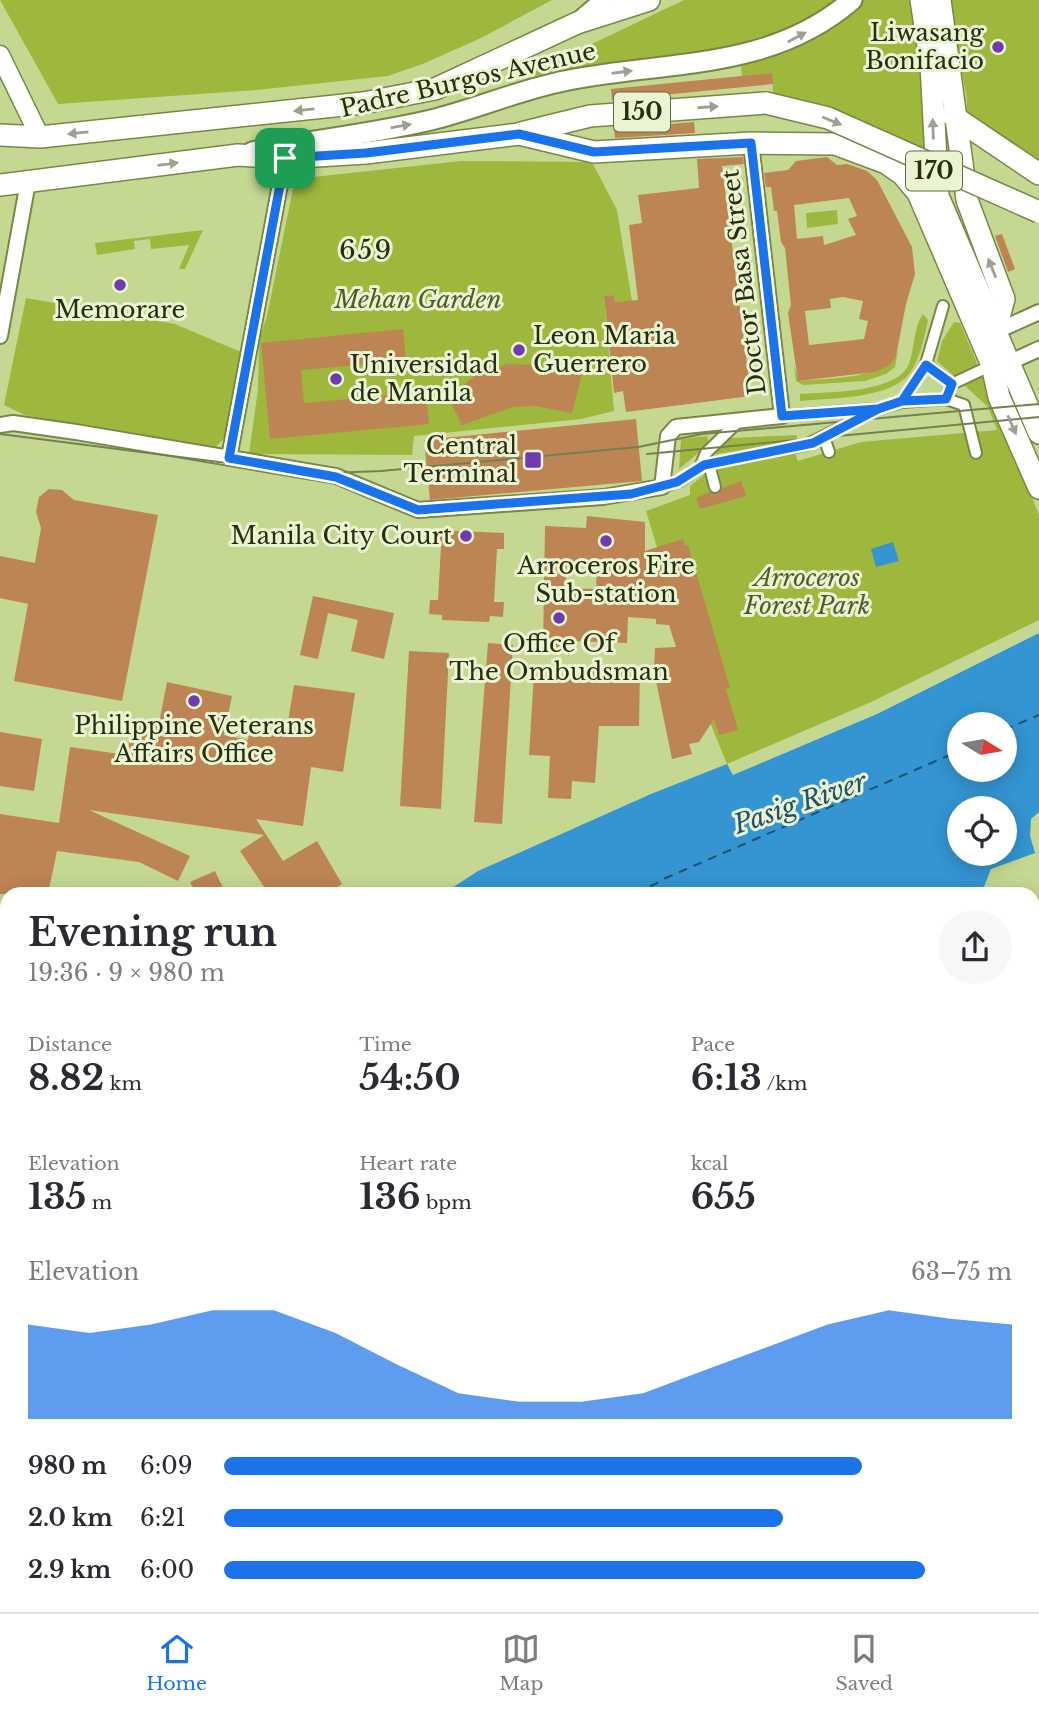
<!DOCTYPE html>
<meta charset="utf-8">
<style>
body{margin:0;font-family:"Libre Baskerville",serif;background:#f7f7f7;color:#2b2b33;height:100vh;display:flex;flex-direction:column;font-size:26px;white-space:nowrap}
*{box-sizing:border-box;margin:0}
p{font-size:23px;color:#7c7c81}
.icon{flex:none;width:38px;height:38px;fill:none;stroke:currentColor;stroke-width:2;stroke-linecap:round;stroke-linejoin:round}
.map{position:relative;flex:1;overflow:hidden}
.sheet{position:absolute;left:0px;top:887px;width:1040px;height:726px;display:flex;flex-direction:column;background:#fff;border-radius:21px 21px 0 0;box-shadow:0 4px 18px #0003}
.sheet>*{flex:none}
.needle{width:46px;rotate:101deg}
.controls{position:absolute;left:947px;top:712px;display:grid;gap:14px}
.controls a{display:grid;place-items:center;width:70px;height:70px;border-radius:50%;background:#fff;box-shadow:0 4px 18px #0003;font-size:35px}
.pin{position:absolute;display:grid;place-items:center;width:60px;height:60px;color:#fff;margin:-30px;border-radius:14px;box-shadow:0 4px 10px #0006}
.round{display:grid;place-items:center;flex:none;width:74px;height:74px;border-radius:37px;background:#f7f7f7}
.headline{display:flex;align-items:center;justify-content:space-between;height:119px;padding:0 28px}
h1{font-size:38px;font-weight:700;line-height:52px}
.figures{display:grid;grid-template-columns:repeat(3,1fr);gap:10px;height:119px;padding:7px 28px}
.figures div{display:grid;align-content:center}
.figures b{font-size:35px;font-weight:700}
.figures small{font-size:19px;font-weight:400}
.figures p{font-size:19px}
.chart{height:196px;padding:14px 28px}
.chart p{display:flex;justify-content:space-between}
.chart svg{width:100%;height:126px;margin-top:7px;fill:#1a73e8;opacity:.7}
ul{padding:0 28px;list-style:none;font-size:23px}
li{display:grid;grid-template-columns:112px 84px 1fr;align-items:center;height:52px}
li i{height:18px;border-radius:9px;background:#1a73e8}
.tab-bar{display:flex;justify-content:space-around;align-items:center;height:98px;border-top:2px solid #e1e1e2;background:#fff;font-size:19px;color:#7c7c81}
.tab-bar a{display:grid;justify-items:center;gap:4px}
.tab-bar .selected{color:#1a73e8}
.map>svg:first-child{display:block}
.green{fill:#9eb83e}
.water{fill:#3495d2;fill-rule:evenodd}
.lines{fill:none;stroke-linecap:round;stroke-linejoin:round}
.ferry{stroke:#1f5171;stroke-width:2;stroke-dasharray:9 7;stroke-linecap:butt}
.building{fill:#bd8454;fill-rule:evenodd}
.pedestrian-casing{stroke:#788844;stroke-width:14}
.minor-casing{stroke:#788844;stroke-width:18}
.tertiary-casing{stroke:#788844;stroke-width:21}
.secondary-casing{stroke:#788844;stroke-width:23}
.primary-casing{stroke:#788844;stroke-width:24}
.pedestrian{stroke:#fff;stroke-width:10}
.minor{stroke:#fff;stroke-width:14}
.tertiary{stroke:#fff;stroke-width:18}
.secondary{stroke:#fff;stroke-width:19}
.primary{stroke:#fff;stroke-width:21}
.tram{stroke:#74814f;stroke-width:2}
.primary-bridge-casing{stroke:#788844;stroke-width:24;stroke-linecap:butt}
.primary-bridge{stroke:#fff;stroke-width:21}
.oneway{fill:#9da093}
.route-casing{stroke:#fff;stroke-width:14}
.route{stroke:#1a73e8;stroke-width:9}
.poi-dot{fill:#703bb1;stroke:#eaf4d1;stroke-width:2.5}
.labels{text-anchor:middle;stroke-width:6;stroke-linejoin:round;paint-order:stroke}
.shield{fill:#eaf4d1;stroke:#61694a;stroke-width:2}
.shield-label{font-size:23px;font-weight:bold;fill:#262d10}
.poi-label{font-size:24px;fill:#262d10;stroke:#eaf4d1}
.street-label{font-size:24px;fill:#262d10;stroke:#eaf4d1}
.park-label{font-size:24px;font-style:italic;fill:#4f5b28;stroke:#eaf4d1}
.neighbourhood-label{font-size:26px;letter-spacing:2px;fill:#262d10;stroke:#eaf4d1}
.water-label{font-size:26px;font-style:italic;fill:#1f5171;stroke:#eaf4d1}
</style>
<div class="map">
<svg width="1039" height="1612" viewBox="0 0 1039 1612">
<rect width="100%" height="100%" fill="#c5d891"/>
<g class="green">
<path d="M0,0H552L481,38L425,63L388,76L256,90L58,104Z"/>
<path d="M684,0H913L921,60L906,62V69H921L930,154L813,102L773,94L772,73L742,77L741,66L732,51L596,64L534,76L533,72Z"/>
<path d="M948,0H1039V166L966,119L967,99Z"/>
<path d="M461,161L592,162L617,210L632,301L615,302L614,295L604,296L614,411L581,419L414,436L412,455L249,454L258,389L259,340L267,316L295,179Z"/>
<path d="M837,210L838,224L807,228L806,213Z"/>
<path d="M203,230L185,269H179L189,245L151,249L150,239L134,241L135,249L97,255L95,243Z"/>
<path d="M26,298L175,324L241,352L227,435L213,450L25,415L4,405Z"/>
<path d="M923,314L928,320C925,336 920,359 910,373C891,399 830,398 800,401V394C827,392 894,393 908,366C915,350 913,328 923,314Z"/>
<path d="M954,322L960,323L977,363L974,369L955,377L937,361L942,341Z"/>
<path d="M898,350L895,367L886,374L865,381L803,385L796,381L794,365L799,381C826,378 889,380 898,350Z"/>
<path d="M984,373L1039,515V620L871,702L727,764L709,720L646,511L690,495V486L706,473L716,469L795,453L798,461L861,442L997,430L988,407L962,383Z"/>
<path d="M797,435V442L709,455L731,438Z"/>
<path d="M707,436L709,444L679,469L681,439Z"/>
</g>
<g class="water">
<path d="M893,542L899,561L876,567L871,549Z"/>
<path d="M1039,633V812L1031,819L1030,836L1035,853L991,869L981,894H443L478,871L651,794L727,764L733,775L877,714ZM959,724H1004V770H959ZM959,808H1004V854H959Z"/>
<path d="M7,1241V1606L52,1607L50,1612H0V1247Z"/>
</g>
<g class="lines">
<g class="ferry">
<path d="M1004,730L1039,715"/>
<path d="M636,894L668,877L959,751"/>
<path d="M0,1570L7,1554"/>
</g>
</g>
<g class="building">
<path d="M772,73L773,84L612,100L611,89Z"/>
<path d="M694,122L695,133L615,138L614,129Z"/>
<path d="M743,157L744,164L722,166L751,396L626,412L623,391L614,393L604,296L614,295L615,302L638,300L629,225L642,223L638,195L699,188L697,159Z"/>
<path d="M827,157L837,165L847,164L867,171L877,180L912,247L915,274L906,304L896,356L890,365L875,372L798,381L788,313L791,305L785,248L781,242L777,211H774L771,187H766L764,173L788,170L796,161ZM849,198L857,216L848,219L856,235L824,245L823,236L797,239L794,205ZM843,297L863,301L859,319L868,321L864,339L809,345L805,311L831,308L830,299Z"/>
<path d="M1002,234L1015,269L1008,272L995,236Z"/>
<path d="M403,329L406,361L301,370L304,403L426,392L429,424L270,439L261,343Z"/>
<path d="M507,364L536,365L582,374L572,413L535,406L513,407L462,425L448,397L476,375Z"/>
<path d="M636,419L642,481L430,500L424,440Z"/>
<path d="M741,481L746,496L700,509L696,498L709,492L718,494L723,488Z"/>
<path d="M49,489L62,490L74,500L158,515L122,701L14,681L28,604L0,598V556L35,563L41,528L36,512L39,497Z"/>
<path d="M587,516L645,522V551L683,539L685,546L688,545L730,688L726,689L738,730L719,735L714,719L699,742L689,744L692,754L672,759L654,671L655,648L676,647L669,625L656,624V619L628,617L627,643L574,641V650L543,649L545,526L586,528ZM567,563L597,564L596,589L565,588Z"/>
<path d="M433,530L504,533V549H497L494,602H504L503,617L490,616L489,622L442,620V615L429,614L430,600H438L441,546L433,545Z"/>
<path d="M313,596L394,613L384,659L351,651L358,620L328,613L318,659L300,655Z"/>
<path d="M488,643L513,645L502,824L474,822Z"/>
<path d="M409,651L449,653L441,809L400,806Z"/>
<path d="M580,669L640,670L639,726H599L595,783L572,781L571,799L548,798L550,756L529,755L534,673L580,676Z"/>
<path d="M167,682L232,696L224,735L248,740L250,727L286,734L294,685L355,693L343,772L311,767L303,826L256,819L283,861L317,841L342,884L325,894H269L240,851L264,835L89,810L190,856L178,881L139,862L57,851L48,894H0V814L59,823L70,747L127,755L134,718L159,723Z"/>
<path d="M0,732L42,739L34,791L0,786Z"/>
<path d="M215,871L226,894H196L190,882Z"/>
</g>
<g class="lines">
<g class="pedestrian-casing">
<g id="pedestrian">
<path d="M926,364L952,384"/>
<path d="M946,399L952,384L992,365"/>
<path d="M902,402L946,399L964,405L976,453"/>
<path d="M782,416L874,409"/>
<path d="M824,437L829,452"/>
<path d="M709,464L715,487"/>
<path d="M700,467L706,453L740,420"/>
<path d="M662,487L680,481L704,465L806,445L878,409L902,402L926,364L943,306"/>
</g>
</g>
<g class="minor-casing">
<g id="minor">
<path d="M995,332L1039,312"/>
<path d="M0,336L28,182"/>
<path d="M1008,363L1039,349"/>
<path d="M0,425L13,423L76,432L336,476L418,510L603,497L662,487L668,436L676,427L782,416L751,143"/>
<path d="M229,458L285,158"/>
<path d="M1032,1085L1039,1082"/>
<path d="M1032,1113L1039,1128"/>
<path d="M399,1606L404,1612"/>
<path d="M580,1606L587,1612"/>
<path d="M480,1612L485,1606"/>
</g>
</g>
<g class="tertiary-casing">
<g id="tertiary">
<path d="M0,55L40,137"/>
<path d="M1032,1070L1039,1067"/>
<path d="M265,1612L271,1606"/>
</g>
</g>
<g class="secondary-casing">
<g id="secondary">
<path d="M579,22L605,0"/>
<path d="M252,152C312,140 372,134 431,120C476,109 519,90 564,81C665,60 769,72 852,0"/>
<path d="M0,1446L7,1451"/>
<path d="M0,1470L7,1476"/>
<path d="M170,1606L176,1612"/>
<path d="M214,1606H242"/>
</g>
</g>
<g class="primary-casing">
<g id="primary">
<path d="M921,0L931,65L938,196L1039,433"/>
<path d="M940,0L967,200L1004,299L995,332"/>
<path d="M953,116L1039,174"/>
<path d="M521,133L590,116L766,103"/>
<path d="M0,135L40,137L363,103L435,89L577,23L649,0"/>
<path d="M0,185L238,155L285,158L366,153L519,134L594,152L751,143L835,144L886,163L903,175L918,193L992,365L999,397L1039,488"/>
</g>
</g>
<use href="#pedestrian" class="pedestrian"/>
<use href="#minor" class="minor"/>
<use href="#tertiary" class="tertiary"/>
<use href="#secondary" class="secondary"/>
<use href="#primary" class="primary"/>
<g class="tram">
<path d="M0,434L281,470L331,473L381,471L638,447L702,434L1039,404"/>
<path d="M647,454L1039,417"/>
</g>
<g class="primary-bridge-casing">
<path id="primary-bridge" d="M766,103L828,118L1039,212"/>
</g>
<use href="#primary-bridge" class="primary-bridge"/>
</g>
<defs><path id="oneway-solid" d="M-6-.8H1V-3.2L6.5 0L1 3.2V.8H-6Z" transform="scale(1.75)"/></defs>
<g class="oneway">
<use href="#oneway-solid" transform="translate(797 37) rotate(-28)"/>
<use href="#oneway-solid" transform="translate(622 72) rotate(-8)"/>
<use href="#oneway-solid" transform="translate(708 107) rotate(-4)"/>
<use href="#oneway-solid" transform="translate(304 110) rotate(174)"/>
<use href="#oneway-solid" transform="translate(832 121) rotate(22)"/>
<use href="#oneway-solid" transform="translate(401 126) rotate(-10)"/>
<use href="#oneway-solid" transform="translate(933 129) rotate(-92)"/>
<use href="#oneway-solid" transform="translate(78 133) rotate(174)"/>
<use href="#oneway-solid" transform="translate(168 164) rotate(-7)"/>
<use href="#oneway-solid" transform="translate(992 268) rotate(-112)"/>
<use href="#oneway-solid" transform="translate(1012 425) rotate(66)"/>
</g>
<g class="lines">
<g class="route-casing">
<path id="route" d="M285,158L229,458L336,477L418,510L631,494L677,482L704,465L813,443L878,409L902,401L926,365L952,384L946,399L902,401L878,409L782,416L751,143L594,152L519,134L366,153L285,158"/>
</g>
<use href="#route" class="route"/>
</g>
<g class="poi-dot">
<circle cx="998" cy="47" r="7"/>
<circle cx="120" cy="285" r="7"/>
<circle cx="519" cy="350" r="7"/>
<circle cx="336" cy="379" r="7"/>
<rect x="524" y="451" width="18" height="18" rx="3.5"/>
<circle cx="466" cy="536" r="7"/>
<circle cx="606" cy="541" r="7"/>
<circle cx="559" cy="618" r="7"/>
<circle cx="194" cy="701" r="7"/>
</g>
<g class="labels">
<g class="shield">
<rect x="614" y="92.5" width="56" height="39" rx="5"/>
<rect x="906" y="151.5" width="56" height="39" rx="5"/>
</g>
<g class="shield-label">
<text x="642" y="120">150</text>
<text x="934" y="179">170</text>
</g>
<g class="poi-label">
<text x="984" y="41" text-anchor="end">Liwasang<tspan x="984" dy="28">Bonifacio</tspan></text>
<text x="120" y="318">Memorare</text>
<text x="533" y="344" text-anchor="start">Leon Maria<tspan x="533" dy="28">Guerrero</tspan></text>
<text x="350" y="373" text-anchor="start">Universidad<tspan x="350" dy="28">de Manila</tspan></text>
<text x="517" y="454" text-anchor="end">Central<tspan x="517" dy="28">Terminal</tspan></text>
<text x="452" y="544" text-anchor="end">Manila City Court</text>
<text x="606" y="574">Arroceros Fire<tspan x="606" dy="28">Sub-station</tspan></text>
<text x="559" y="652">Office Of<tspan x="559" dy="28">The Ombudsman</tspan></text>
<text x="194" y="734">Philippine Veterans<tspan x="194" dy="28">Affairs Office</tspan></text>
</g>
<g class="street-label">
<text transform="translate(468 80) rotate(-13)" y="8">Padre Burgos Avenue</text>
<text transform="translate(744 282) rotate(-97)" y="8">Doctor Basa Street</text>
</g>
<g class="park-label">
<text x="418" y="308">Mehan Garden</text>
<text x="807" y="586">Arroceros<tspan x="807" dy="28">Forest Park</tspan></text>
</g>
<g class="neighbourhood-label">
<text x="366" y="259">659</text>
</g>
<g class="water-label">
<text transform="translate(800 803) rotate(-19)" y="9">Pasig River</text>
</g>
</g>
</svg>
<div class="controls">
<a><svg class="needle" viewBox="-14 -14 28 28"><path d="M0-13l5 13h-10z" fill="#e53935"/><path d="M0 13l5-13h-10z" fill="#7c7c81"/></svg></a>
<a><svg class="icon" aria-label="locate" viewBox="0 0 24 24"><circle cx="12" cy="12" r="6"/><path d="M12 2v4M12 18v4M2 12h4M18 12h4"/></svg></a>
</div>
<div class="pin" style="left:285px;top:158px;background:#1e9e55"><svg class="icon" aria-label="arrive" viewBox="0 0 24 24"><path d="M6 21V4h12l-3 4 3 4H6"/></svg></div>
<section class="sheet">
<div class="headline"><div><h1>Evening run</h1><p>19:36 · 9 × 980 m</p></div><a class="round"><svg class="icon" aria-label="share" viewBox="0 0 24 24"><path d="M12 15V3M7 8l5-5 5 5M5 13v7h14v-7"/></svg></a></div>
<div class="figures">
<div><p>Distance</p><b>8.82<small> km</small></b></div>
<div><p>Time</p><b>54:50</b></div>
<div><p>Pace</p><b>6:13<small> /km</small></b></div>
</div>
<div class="figures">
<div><p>Elevation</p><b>135<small> m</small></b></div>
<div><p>Heart rate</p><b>136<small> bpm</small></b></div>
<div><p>kcal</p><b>655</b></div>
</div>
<div class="chart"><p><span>Elevation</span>63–75 m</p>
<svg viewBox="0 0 160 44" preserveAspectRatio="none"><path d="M0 44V11L10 14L20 11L30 6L40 6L50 14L60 25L70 35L80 38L90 38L100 35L110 27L120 19L130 11L140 6L150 9L160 11V44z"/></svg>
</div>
<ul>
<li><b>980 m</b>6:09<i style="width:81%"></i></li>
<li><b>2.0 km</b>6:21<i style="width:71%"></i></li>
<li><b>2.9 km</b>6:00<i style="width:89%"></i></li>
</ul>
</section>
</div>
<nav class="tab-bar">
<a class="selected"><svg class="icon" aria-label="home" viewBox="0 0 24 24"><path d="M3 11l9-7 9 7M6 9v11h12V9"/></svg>Home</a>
<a><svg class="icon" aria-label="map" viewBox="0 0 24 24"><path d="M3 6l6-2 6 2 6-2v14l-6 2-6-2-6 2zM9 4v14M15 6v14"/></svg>Map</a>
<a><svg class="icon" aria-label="saved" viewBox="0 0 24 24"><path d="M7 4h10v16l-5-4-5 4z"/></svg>Saved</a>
</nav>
